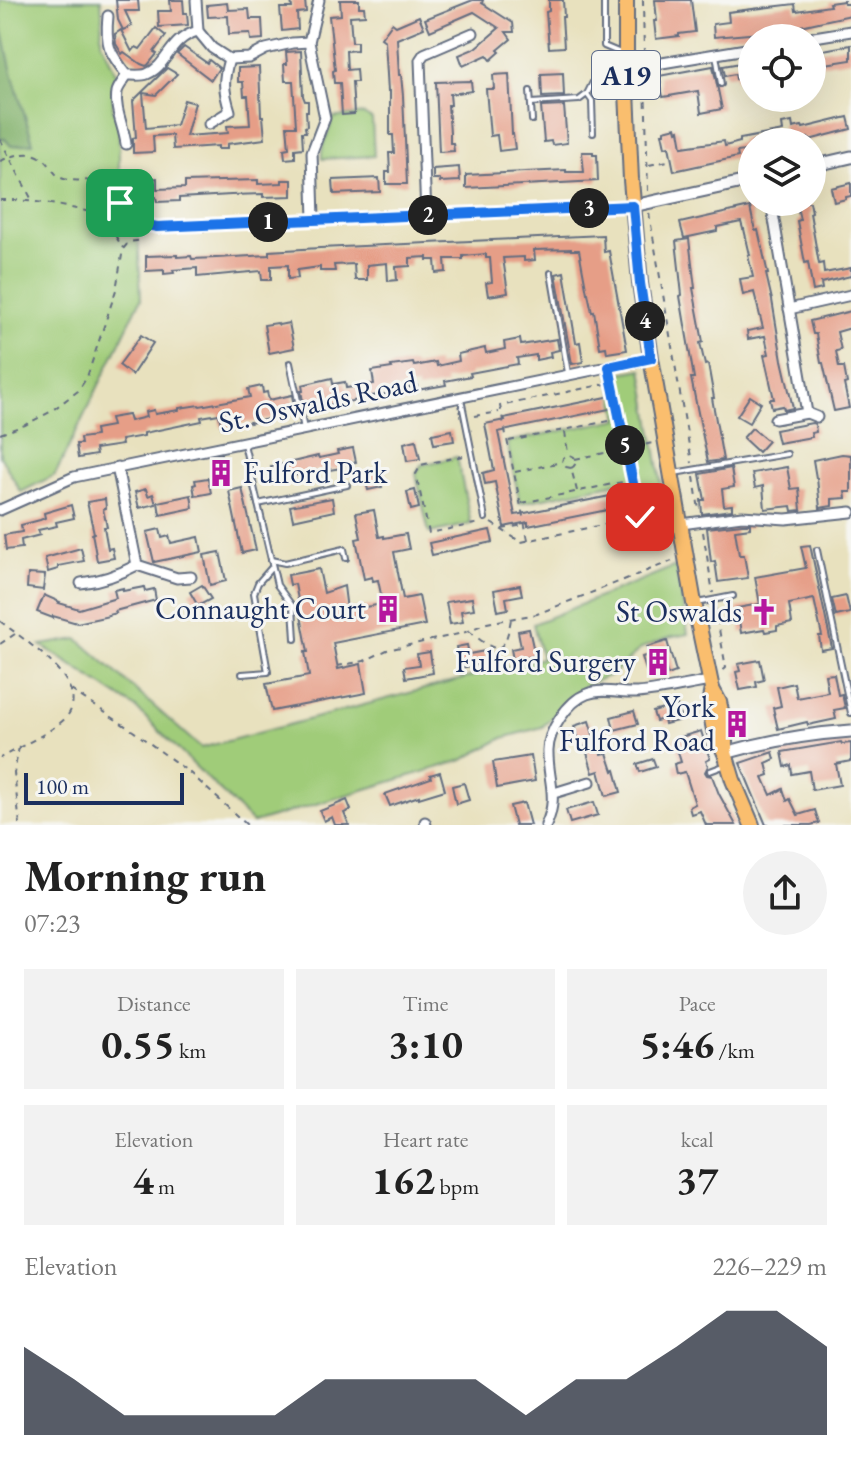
<!DOCTYPE html>
<meta charset="utf-8">
<style>
body{margin:0;font-family:"EB Garamond",serif;background:#f2f2f2;color:#222;height:100vh;display:flex;flex-direction:column;font-size:30px;white-space:nowrap}
*{box-sizing:border-box;margin:0}
p{font-size:26px;color:#767676}
.icon{flex:none;width:44px;height:44px;fill:none;stroke:currentColor;stroke-width:2;stroke-linecap:round;stroke-linejoin:round}
.map{position:relative;height:825px;overflow:hidden}
.details{display:flex;flex-direction:column;background:#fff;flex:1}
.details>*{flex:none}
.buttons{position:absolute;left:738px;top:24px;display:grid;gap:16px}
.buttons a{display:grid;place-items:center;width:88px;height:88px;border-radius:50%;background:#fff;box-shadow:0 8px 32px #0002;font-size:40px}
.scale{position:absolute;left:24px;bottom:20px;width:160px;box-sizing:border-box;padding-left:8px;border:4px solid #1b2f5e;border-top:0;font-size:22px;line-height:28px;white-space:nowrap;color:#1b2f5e;-webkit-text-stroke:6px #f6f6f2;paint-order:stroke}
.pin{position:absolute;display:grid;place-items:center;width:68px;height:68px;color:#fff;margin:-34px;border-radius:16px;box-shadow:0 4px 12px #0006}
.km{position:absolute;width:40px;height:40px;margin:-20px;border-radius:50%;background:#222;color:#fff;font-size:22px;line-height:40px;text-align:center}
.round{display:grid;place-items:center;flex:none;width:84px;height:84px;border-radius:42px;background:#f2f2f2}
.overview{display:flex;align-items:center;justify-content:space-between;height:136px;padding:0 24px}
h1{font-size:44px;font-weight:700;line-height:60px}
.figures{display:grid;grid-template-columns:repeat(3,1fr);gap:12px;height:136px;padding:8px 24px}
.figures div{display:grid;align-content:center;border-radius:0px;background:#f2f2f2;text-align:center}
.figures b{font-size:40px;font-weight:700}
.figures small{font-size:22px;font-weight:400}
.figures p{font-size:22px}
.chart{height:224px;padding:16px 24px}
.chart p{display:flex;justify-content:space-between}
.chart svg{width:100%;height:144px;margin-top:8px;fill:#111827;opacity:.7}
.map>svg:first-child{display:block}
.green{fill:#a0cc79;stroke:#5e7e6c;stroke-width:2}
.forest{fill:#80b069;stroke:#4e7064;stroke-width:2}
.building{fill:#e69e87}
.lines{fill:none;stroke-linecap:round;stroke-linejoin:round}
.service-casing{stroke:#636d80;stroke-width:8}
.minor-casing{stroke:#636d80;stroke-width:13}
.tertiary-casing{stroke:#636d80;stroke-width:15}
.primary-casing{stroke:#636d80;stroke-width:18}
.path{stroke:#636d80;stroke-width:2;stroke-dasharray:6 6;stroke-linecap:butt}
.service{stroke:#fff;stroke-width:4}
.minor{stroke:#fff;stroke-width:9}
.tertiary{stroke:#fff;stroke-width:11}
.primary{stroke:#fabe6e;stroke-width:14}
.route-casing{stroke:#fff;stroke-width:16}
.route{stroke:#1a73e8;stroke-width:10}
.labels{text-anchor:middle;stroke-width:6;stroke-linejoin:round;paint-order:stroke}
.shield{fill:#f6f6f2;stroke:#5d6b8a;stroke-width:2}
.shield-label{font-size:28px;font-weight:bold;fill:#1b2f5e}
.street-label{font-size:30px;fill:#1b2f5e;stroke:#f6f6f2}
.poi-label{font-size:30px;fill:#1b2f5e;stroke:#f6f6f2;text-anchor:end}
</style>
<div class="map">
<svg width="851" height="825" viewBox="0 0 851 825">
<rect width="100%" height="100%" fill="#f6f6f2"/>
<filter id="ink" filterUnits="userSpaceOnUse"><feTurbulence type="fractalNoise" baseFrequency=".0125" numOctaves="2"/><feDisplacementMap in="SourceGraphic" scale="16" xChannelSelector="R" yChannelSelector="G"/><feConvolveMatrix kernelMatrix="1 2 1 2 8 2 1 2 1" color-interpolation-filters="sRGB"/></filter>
<filter id="wash" filterUnits="userSpaceOnUse"><feTurbulence type="fractalNoise" baseFrequency=".006" numOctaves="4" result="noise"/><feDisplacementMap in="SourceGraphic" scale="32" xChannelSelector="R" yChannelSelector="G"/><feGaussianBlur stdDeviation="1.8" result="paint"/><feColorMatrix in="noise" values="0 0 0 0 0 0 0 0 0 0 0 0 0 0 0 0 0 1.4 0 .05"/><feComposite in="paint" operator="in"/></filter>
<g filter="url(#wash)">
<rect width="100%" height="100%" fill="#e8e1be"/>
<g class="green">
<path d="M0,0H101L102,13L101,41L116,73L117,81L113,89V109L119,125V182L127,187L128,206L137,208L141,299L55,475L21,492L0,456V138H5L11,146L33,143C19,97 0,48 0,0Z"/>
<path d="M363,114L372,119L374,156L322,159C320,143 331,133 332,118Z"/>
<path d="M642,369L668,523L642,528L631,480L520,503L507,442L619,419L610,375Z"/>
<path d="M457,457L471,524L429,533L416,474L421,465Z"/>
<path d="M676,566L688,634L668,638L641,648L613,674L586,685L542,727L503,738L463,760L253,823L136,708L41,645L78,639L201,748L542,658L533,624Z"/>
</g>
<path class="forest" d="M0,18L12,73L33,143L11,146L5,139L0,138Z"/>
<g id="blocks">
<g class="building">
<path d="M116,0H138L139,11H125L132,26L123,30L118,20Z"/>
<path d="M170,0H183L184,13H187L188,25L159,27L158,11H171Z"/>
<path d="M291,0H305L306,12L297,13L298,29L282,31L280,8H292Z"/>
<path d="M340,0H359V7H364L365,15L350,16L352,42H357V50L346,51L347,70L356,69L357,82H352L354,114L342,115L340,83H334L333,71L335,70L329,16L341,15Z"/>
<path d="M473,0H483L482,3L513,23L514,32H506L511,39L498,50L500,52L491,60L487,55L463,66L459,55L476,48L499,28L474,12L430,31L425,19Z"/>
<path d="M549,0H563L564,17H562L564,47L549,48L546,12L549,11Z"/>
<path d="M655,0H691L695,32L679,34V36L656,39L654,21H657Z"/>
<path d="M844,1V4H851V15L773,32L714,37L713,24L729,22L728,12L795,4L796,11L830,6L829,3Z"/>
<path d="M227,3L228,10L249,9L250,19H262L263,39L251,40L250,33L229,34L228,16L208,17L207,5Z"/>
<path d="M419,16L424,28L397,39L399,75H401L403,96L407,184H386V172H390L389,153H394L393,135H390V91H388L385,41L381,38L392,23L396,26Z"/>
<path d="M156,28L166,36L154,52L157,54L148,65L146,66L141,64L124,52L122,54L116,44L115,34L121,30L132,52L136,47L140,49Z"/>
<path d="M851,45V60L812,66V52Z"/>
<path d="M184,47L207,63L209,60L219,68L211,80L177,54Z"/>
<path d="M301,51L303,96L305,101H308V111H306L307,126L305,127L306,132H302L303,148L295,149V158L285,159L284,149L289,148L287,126H296L293,81H285L284,64H287L286,52Z"/>
<path d="M752,61V76L736,79L735,74L725,76L723,66Z"/>
<path d="M713,66L722,109L701,113L698,91L663,97L659,76Z"/>
<path d="M259,67L261,116H263L265,139L227,144V149H218V146L173,149L172,135L153,136L154,152L133,153V138L136,137L133,101L167,68L177,74L156,95L143,93L146,128L176,125L184,100L195,103L186,136L228,133L227,126L250,125L248,96H244L243,82H238V68Z"/>
<path d="M563,73L564,96L542,97L541,74Z"/>
<path d="M509,74L512,134H513L515,149L499,151L497,135L490,136L486,89H494L493,75Z"/>
<path d="M471,81L472,91L450,94L451,105H448L450,133V143H453L454,151L439,152L436,82Z"/>
<path d="M564,106L567,143L552,145L551,141L544,142L541,107Z"/>
<path d="M848,117L851,129L809,140L808,138L790,142H752V150L737,152L738,157L674,171L669,146L665,147L662,133H664V130L676,127L677,131L679,130L682,147L724,141L725,146L740,142V139L783,131L782,124L792,122L793,128L802,126L803,128Z"/>
<path d="M582,152H593V155H597L598,181L466,188V175L566,170V172H584Z"/>
<path d="M459,167L460,181L440,182L439,179H433V169Z"/>
<path d="M157,178V189L185,188V182L258,180V184L282,183V180H292V196L263,197V194L231,195L179,198V201L157,202L156,197L137,199L136,184L148,183V179Z"/>
<path d="M379,178L380,192L334,194L333,180Z"/>
<path d="M851,183V196L846,197V199L834,202L831,188Z"/>
<path d="M796,202H810L812,212L810,213L819,264L823,263L824,273L851,268V276L821,283L822,289L813,291L808,262L805,263L797,221L800,220Z"/>
<path d="M750,207L755,231L758,230L768,274H766L772,300L782,360L793,408L784,410L783,406L772,408L770,399H774L764,355L769,354L765,336L748,339L747,331L763,328L754,292L743,295L740,279L753,277L748,255H750L744,229H743L741,222L717,227V231L684,238L680,223Z"/>
<path d="M603,235L604,252L609,251L627,350L607,353L606,347L600,348L594,311L592,312L588,293H587L579,250H571V249L534,250L535,260L524,261V257L503,258L508,293L488,296L486,283L492,282L490,258H486V254L463,256V259H445L446,272L436,273L435,260H427V257L410,258V266L396,267L397,280L388,281L387,263L367,265V280H355L354,264L334,265L335,271H320V267L297,270L298,278L288,279V265L271,266V280H262L261,271L197,277V268L173,270L174,273L164,274V270L146,271V256L177,255V257L191,256L192,259L216,258L269,255V251L320,248Z"/>
<path d="M689,239L695,288H693L703,342L700,343L705,365L708,364L714,398H712L723,460L708,462L691,378H694L680,296L682,295L676,241Z"/>
<path d="M564,272L576,343L580,342L583,362L572,364L556,274Z"/>
<path d="M851,311V328L837,332L841,350L836,351L839,367H844L847,383L844,384L849,408L834,411L823,363H821L816,334H813L810,321Z"/>
<path d="M277,323L279,325L289,323L294,348L269,353L264,325Z"/>
<path d="M141,335L153,343L132,375L119,365Z"/>
<path d="M520,339L521,345L557,339L559,350L550,352L551,357L536,360V355L517,358L518,364L470,373L471,376L445,381L446,385L417,390V386L387,391V394L372,396V398L313,407V410L305,411L301,391H303L302,385L332,378L333,384L345,382L346,388L374,384L372,371L392,368L391,366L413,363L414,366L436,362L437,366L459,361L458,354L485,348L486,353L505,349L504,342Z"/>
<path d="M262,386L263,393L267,392L269,400L292,395L295,413L250,423V422L221,427L219,414L201,417L202,421L144,433V436L121,440L122,445L95,449L96,455L78,458L76,444H81L80,438L96,436L95,429L112,426L110,418L128,415L130,421L146,417L145,412L154,410L155,414L179,410V408L199,405L200,406L250,397L248,389Z"/>
<path d="M612,396L614,408L498,432L515,515L630,492L632,505L528,526V522L504,527L495,482L485,484L483,473L494,470L485,424L505,420L504,418Z"/>
<path d="M750,396L761,403L749,423L737,416Z"/>
<path d="M812,423L815,424L816,432L811,433L812,437L778,443L775,430Z"/>
<path d="M752,428L768,441L758,452L743,438Z"/>
<path d="M452,430L454,441L434,444L432,434Z"/>
<path d="M416,440L420,459L407,461L404,443Z"/>
<path d="M353,448L356,462L340,465L341,468L330,470L329,468L293,476L294,479L274,483L271,467L318,456L319,458L338,454L337,451Z"/>
<path d="M221,454L226,477L218,479L214,456Z"/>
<path d="M842,454L851,455V492H845L846,498L832,499V506L820,508L817,478H816L813,460Z"/>
<path d="M787,467L791,489L799,488L801,510L792,511L791,506L765,509L763,486L755,488L752,473Z"/>
<path d="M731,468L734,487L722,489L724,506L732,505V510L702,514L701,500H705L700,474Z"/>
<path d="M378,471L382,487L368,490L364,475Z"/>
<path d="M208,478L211,493L195,496L193,485L196,484L195,480Z"/>
<path d="M242,488L256,550L242,553L229,491Z"/>
<path d="M146,489L148,496L153,494L156,504L139,508L135,492Z"/>
<path d="M415,490L419,508L411,510L407,492Z"/>
<path d="M191,495L193,508L160,515L158,502Z"/>
<path d="M332,498L334,511L293,520L290,506Z"/>
<path d="M105,499L106,508L103,509L107,527H104L108,549L112,548L114,558L97,561L93,538L92,534L94,533L87,502Z"/>
<path d="M71,505L74,518L56,522L57,526L38,530L40,535L21,540L22,548L6,550L4,535L22,532L21,525L40,520L45,518L44,513Z"/>
<path d="M374,510L379,537L384,536V538L406,534L409,549L394,552L403,599L419,596L425,625L333,643L338,669L361,664L366,693L272,711L266,684L309,676L305,652H308L295,584L290,585L288,575L319,569L324,593L344,586L347,610L383,604L378,580L373,581L372,577L364,579L356,539L361,538L356,513Z"/>
<path d="M742,524H750V528L735,530L739,555H744L748,578L718,582L715,561L711,562L707,528Z"/>
<path d="M160,529L162,538L169,536L171,543L199,537L202,552L154,562L147,532Z"/>
<path d="M490,530L493,542L432,555L429,543Z"/>
<path d="M810,545L832,648L821,650L819,636H822L814,599L789,604L792,623L777,626V630L765,632L764,629L741,633L737,608L760,604L755,577L806,568L801,546Z"/>
<path d="M81,548L84,561L58,566V569L48,572L45,558Z"/>
<path d="M220,552L226,581L210,585L204,555Z"/>
<path d="M28,574L45,575L43,590L27,588Z"/>
<path d="M202,585L211,599L198,606L190,592Z"/>
<path d="M520,585L522,595L506,598L508,609L498,611L494,590Z"/>
<path d="M144,587L145,591L154,589L156,600L115,611L116,613L108,615L109,616L77,623L53,616V618L37,612L44,595L60,602L59,603L79,609L116,598L114,590L123,588V591Z"/>
<path d="M846,596L850,613L836,616L832,599Z"/>
<path d="M472,598L474,609L461,611L463,622L450,624L446,602Z"/>
<path d="M529,629L535,656L513,660L511,649L521,647L518,631Z"/>
<path d="M667,641L676,672L668,675L665,667L659,669L658,667L646,670L642,657L649,655L647,647Z"/>
<path d="M467,645L469,654L485,651L487,663L460,668L456,647Z"/>
<path d="M430,652L433,673L406,678L404,667L419,665L417,654Z"/>
<path d="M760,660L764,680L756,682L757,687L740,690L736,672L740,671L738,664Z"/>
<path d="M834,674L838,695L842,694L845,708L834,710L836,719L808,725L807,722L778,729L773,708L781,706L777,687L794,683L797,698L828,692L825,675Z"/>
<path d="M677,705L681,720L665,724L664,719L656,721L653,712Z"/>
<path d="M634,711L638,724L614,730L611,717Z"/>
<path d="M589,721L597,747L599,746L601,754L607,753L613,771L615,770L621,792L606,796L599,771L593,773L585,746L580,747L574,726Z"/>
<path d="M701,731L710,759L706,761L708,766L705,772L707,775L712,776L719,794L736,825H706L700,811L691,814L689,807L695,804L685,772L676,774L674,764L681,762L674,739Z"/>
<path d="M841,742L842,744L851,743V761L836,764L840,785L812,790L809,771L792,774L791,765L785,767L782,752Z"/>
<path d="M773,752L775,759L766,763L769,775L763,777L771,795L783,789L787,801L790,799L798,815L815,810L819,823L811,825H766L740,763Z"/>
<path d="M531,756L535,781L497,788L493,762Z"/>
<path d="M653,759L656,767L640,772L637,764Z"/>
<path d="M440,772L445,790L419,798V796L390,806L385,794L431,778L430,775Z"/>
<path d="M464,783L469,800L456,804L452,786Z"/>
<path d="M347,800L351,810L344,813L349,825H335L332,817L324,821L320,811Z"/>
<path d="M594,802L598,815L570,823L566,810Z"/>
<path d="M524,803L530,825H515L510,806Z"/>
</g>
</g>
</g>
<g filter="url(#ink)">
<use href="#blocks" fill-opacity="0" stroke="#636d80" stroke-width="2"/>
<g class="lines">
<g class="service-casing">
<g id="service">
<path d="M604,0V46L623,54"/>
<path d="M716,55L721,84"/>
<path d="M530,91L532,120"/>
<path d="M587,94L592,101L593,133"/>
<path d="M531,103L579,100L587,94L593,82L599,79L624,76"/>
<path d="M551,273L568,373"/>
<path d="M290,363L304,429"/>
<path d="M461,399L485,518"/>
<path d="M244,444L277,585L293,607L295,639"/>
<path d="M674,473L787,454"/>
<path d="M258,504L347,485"/>
<path d="M817,550L851,713"/>
<path d="M271,560L285,563L344,549L346,558"/>
<path d="M697,603L733,596"/>
<path d="M242,674L268,672L254,593L258,583L272,567"/>
<path d="M710,771L726,765"/>
</g>
</g>
<g class="minor-casing">
<g id="minor">
<path d="M196,0L198,31L212,48L229,59L249,58L266,49L292,43L309,42"/>
<path d="M108,16C105,45 109,52 127,75C132,75 142,76 147,74C169,65 168,39 198,31"/>
<path d="M808,38L851,31"/>
<path d="M626,69L752,48"/>
<path d="M209,124L230,111C223,89 223,80 229,59"/>
<path d="M126,144C124,127 114,109 117,92C118,87 124,80 127,75"/>
<path d="M771,202L807,413"/>
<path d="M426,215L420,60L424,54L473,33"/>
<path d="M314,220L312,152L325,118L309,42L319,0"/>
<path d="M139,223L157,227L633,206"/>
<path d="M789,309L851,295"/>
<path d="M775,419L807,413L817,417"/>
<path d="M117,467L137,565L177,578L191,577"/>
<path d="M0,510L74,477L651,358"/>
<path d="M681,524L742,516L786,519L851,512"/>
<path d="M81,583C101,581 120,574 137,565"/>
<path d="M554,793L590,782"/>
<path d="M425,822L426,825"/>
<path d="M546,825C559,797 548,781 548,753C547,732 568,701 587,694C602,688 621,694 637,693C661,691 686,685 710,681"/>
</g>
</g>
<g class="tertiary-casing">
<g id="tertiary">
<path d="M812,166L851,157"/>
<path d="M633,206L752,180"/>
<path d="M725,753C767,741 808,734 851,731"/>
</g>
</g>
<g class="primary-casing">
<g id="primary">
<path d="M626,0V69L631,180L640,283L651,358L694,603L712,689L719,702L725,729V753"/>
<path d="M712,689L709,704L714,730L725,753L733,780L752,825"/>
</g>
</g>
<g class="path">
<path d="M643,0L644,55"/>
<path d="M645,77L648,191"/>
<path d="M0,139L33,202"/>
<path d="M0,161C19,153 37,148 50,166C54,172 57,177 64,179C78,183 93,176 106,187C120,198 119,211 130,222"/>
<path d="M649,165L672,160"/>
<path d="M0,200C34,199 67,207 100,214C108,216 116,216 125,219"/>
<path d="M649,213L692,463"/>
<path d="M103,216L123,248"/>
<path d="M474,416L499,412"/>
<path d="M565,432L568,453"/>
<path d="M0,434L25,425L50,412L78,391L87,377L116,290L123,249L129,242L143,240"/>
<path d="M509,441L619,419"/>
<path d="M463,456L421,465L416,474L429,533L480,523"/>
<path d="M575,459L653,443"/>
<path d="M571,468L566,467L562,462L563,458L568,454L574,457C577,461 576,466 571,468L577,491"/>
<path d="M515,472L562,462"/>
<path d="M694,477L699,510"/>
<path d="M522,503L632,480"/>
<path d="M491,523L521,542L640,517L610,375"/>
<path d="M502,529L524,525"/>
<path d="M703,532L713,593"/>
<path d="M528,540L500,406L610,383"/>
<path d="M715,607L726,668L720,673"/>
<path d="M0,621C24,640 103,690 60,723C42,737 19,747 0,758"/>
<path d="M469,631C495,652 504,659 511,619"/>
<path d="M0,644L15,634"/>
<path d="M337,666L364,661L387,650L463,633L487,623L537,614L672,561"/>
<path d="M71,690L133,731L190,773L247,825"/>
<path d="M19,747L14,773L20,825"/>
</g>
<use href="#service" class="service"/>
<use href="#minor" class="minor"/>
<use href="#tertiary" class="tertiary"/>
<use href="#primary" class="primary"/>
</g>
</g>
<g class="lines" filter="url(#ink)">
<g class="route-casing">
<path id="route" d="M120,203L128,221L157,227L633,206L640,283L651,358L609,367L640,517"/>
</g>
<use href="#route" class="route"/>
</g>
<defs>
<g id="building-bare" transform="scale(2.16)"><path d="M-4-6H4V6H1V3H-1V6H-4ZM-2.5-4.3h1.7v1.8h-1.7ZM.8-4.3h1.7v1.8H.8ZM-2.5-1h1.7V.8h-1.7ZM.8-1h1.7V.8H.8Z" fill="#b5179e" stroke="#f6f6f2" stroke-width="2.5" paint-order="stroke"/></g>
<g id="church-bare" transform="scale(2.16)"><path d="M-1.2-6h2.4v3.5h3.3v2.4h-3.3V6h-2.4V-.1h-3.3v-2.4h3.3Z" fill="#b5179e" stroke="#f6f6f2" stroke-width="2.5" paint-order="stroke"/></g>
</defs>
<g fill-rule="evenodd">
<use href="#building-bare" x="221" y="473"/>
<use href="#building-bare" x="388" y="609"/>
<use href="#church-bare" x="764" y="612"/>
<use href="#building-bare" x="658" y="662"/>
<use href="#building-bare" x="737" y="724"/>
</g>
<g class="labels">
<rect class="shield" x="592" y="51" width="68" height="48" rx="6"/>
<g class="shield-label">
<text x="626" y="85">A19</text>
</g>
<g class="street-label">
<text transform="translate(318 402) rotate(-12)" y="10">St. Oswalds Road</text>
</g>
<g class="poi-label">
<text x="243" y="483" text-anchor="start">Fulford Park</text>
<text x="366" y="619">Connaught Court</text>
<text x="742" y="622">St Oswalds</text>
<text x="636" y="672">Fulford Surgery</text>
<text x="715" y="717">York<tspan x="715" dy="34">Fulford Road</tspan></text>
</g>
</g>
</svg>
<div class="buttons">
<a><svg class="icon" aria-label="locate" viewBox="0 0 24 24"><circle cx="12" cy="12" r="6"/><path d="M12 2v4M12 18v4M2 12h4M18 12h4"/></svg></a>
<a><svg class="icon" aria-label="layers" viewBox="0 0 24 24"><path d="M12 4l9 5-9 5-9-5zM3 14l9 5 9-5"/></svg></a>
</div>
<div class="scale">100 m</div>
<div class="pin" style="left:120px;top:203px;background:#1e9e55"><svg class="icon" aria-label="arrive" viewBox="0 0 24 24"><path d="M6 21V4h12l-3 4 3 4H6"/></svg></div>
<div class="pin" style="left:640px;top:517px;background:#d93025"><svg class="icon" aria-label="check" viewBox="0 0 24 24"><path d="M5 12l5 5 9-10"/></svg></div>
<b class="km" style="left:268px;top:222px">1</b>
<b class="km" style="left:428px;top:215px">2</b>
<b class="km" style="left:589px;top:208px">3</b>
<b class="km" style="left:645px;top:321px">4</b>
<b class="km" style="left:625px;top:445px">5</b>
</div>
<section class="details">
<div class="overview"><div><h1>Morning run</h1><p>07:23</p></div><a class="round"><svg class="icon" aria-label="share" viewBox="0 0 24 24"><path d="M12 15V3M7 8l5-5 5 5M5 13v7h14v-7"/></svg></a></div>
<div class="figures">
<div><p>Distance</p><b>0.55<small> km</small></b></div>
<div><p>Time</p><b>3:10</b></div>
<div><p>Pace</p><b>5:46<small> /km</small></b></div>
</div>
<div class="figures">
<div><p>Elevation</p><b>4<small> m</small></b></div>
<div><p>Heart rate</p><b>162<small> bpm</small></b></div>
<div><p>kcal</p><b>37</b></div>
</div>
<div class="chart"><p><span>Elevation</span>226–229 m</p>
<svg viewBox="0 0 160 44" preserveAspectRatio="none"><path d="M0 44V17L10 27L20 38L30 38L40 38L50 38L60 27L70 27L80 27L90 27L100 38L110 27L120 27L130 17L140 6L150 6L160 17V44z"/></svg>
</div>
</section>
